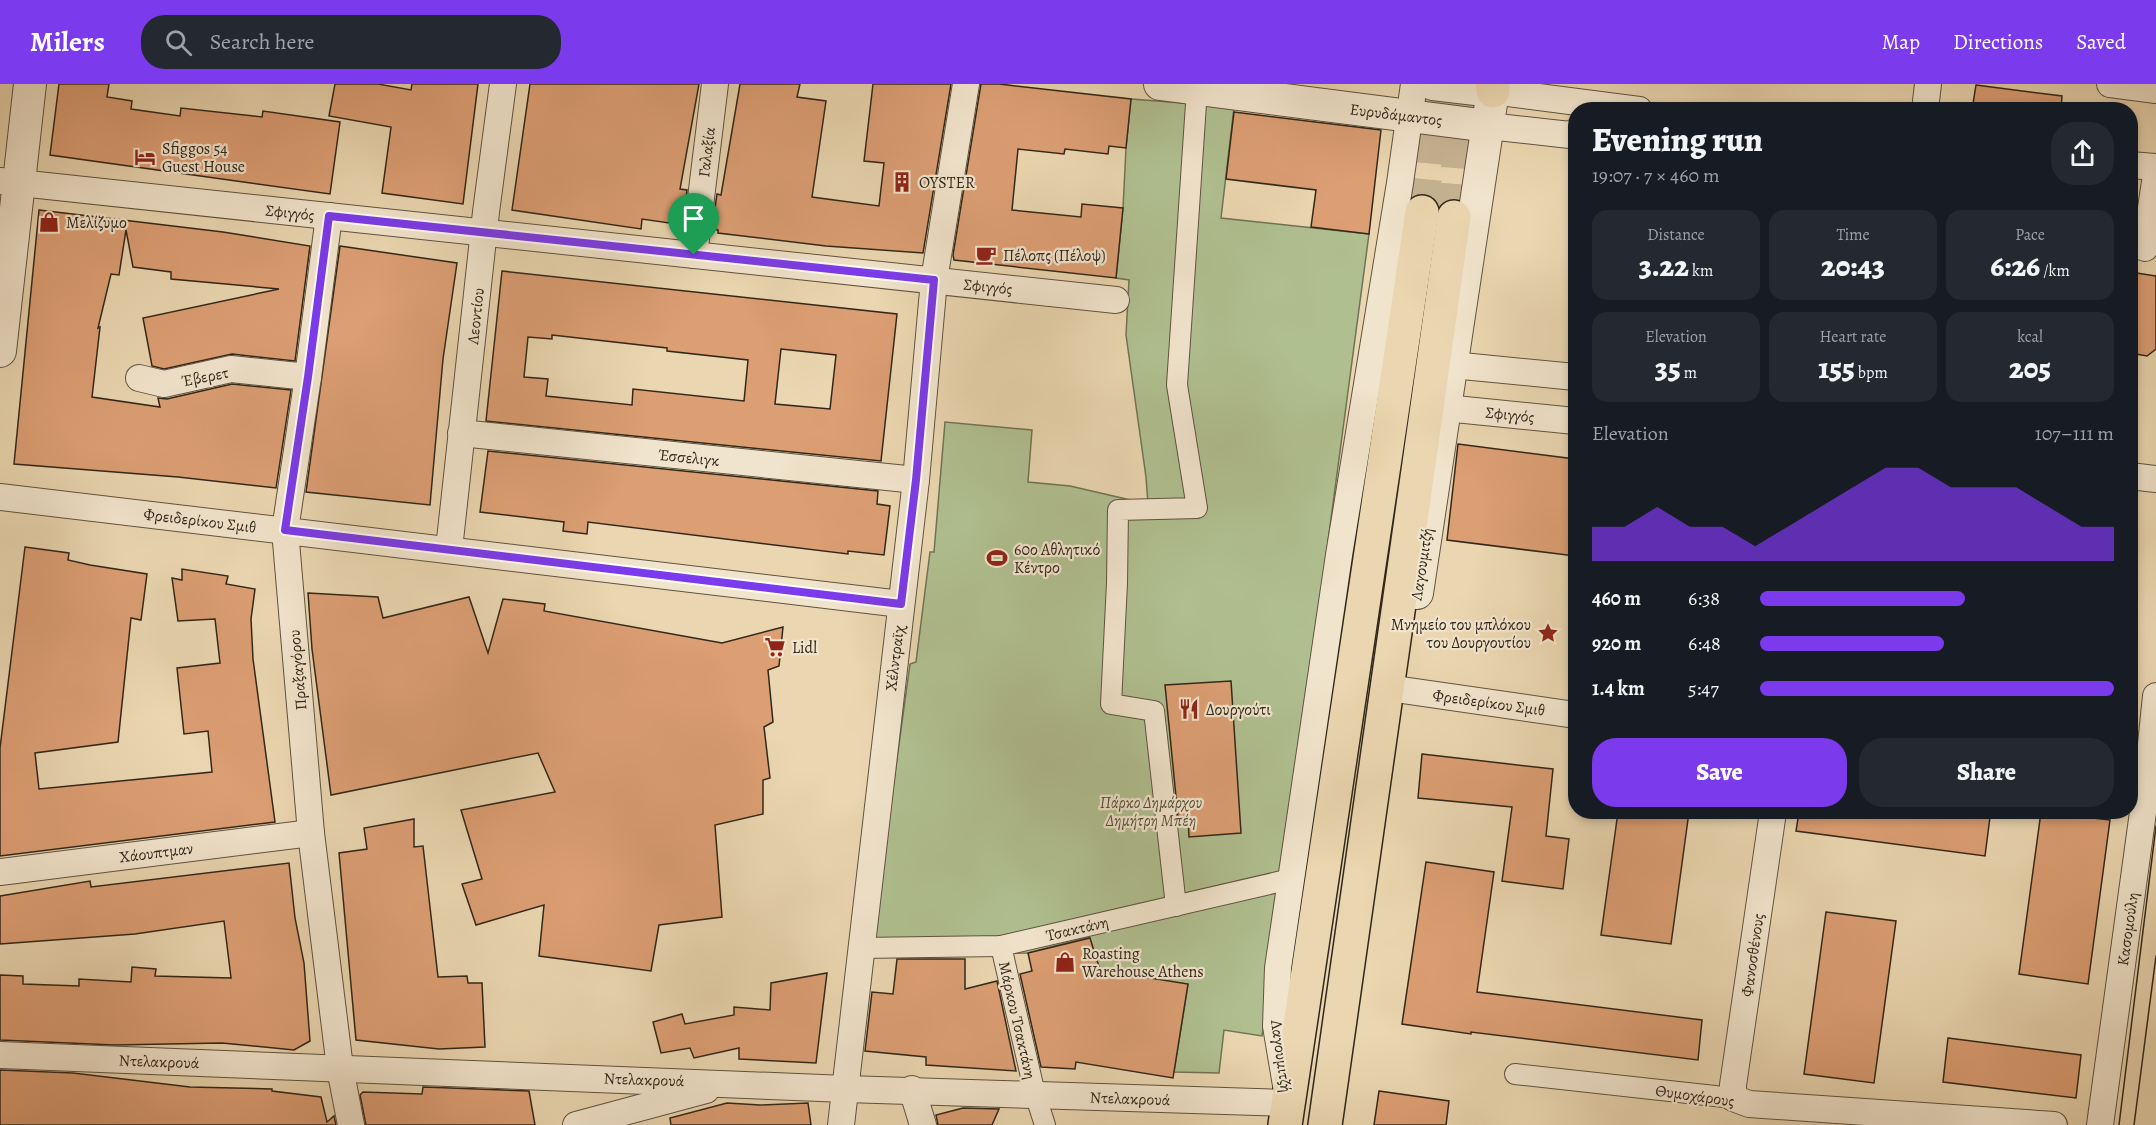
<!DOCTYPE html>
<meta charset="utf-8">
<style>
body{margin:0;font-family:Alegreya,serif;background:#242831;color:#f1f3f6;height:100vh;display:flex;flex-direction:column;font-size:22px;white-space:nowrap}
*{box-sizing:border-box;margin:0}
p{font-size:20px;color:#9ea1a6}
.icon{flex:none;width:33px;height:33px;fill:none;stroke:currentColor;stroke-width:2;stroke-linecap:round;stroke-linejoin:round}
.map{position:relative;flex:1;overflow:hidden}
.side{position:absolute;left:1568px;top:18px;width:570px;height:717px;display:flex;flex-direction:column;background:#171b24;border-radius:24px;box-shadow:0 3px 9px #0003}
.side>*{flex:none}
.pin{position:absolute;display:grid;place-items:center;width:51px;height:51px;color:#fff;margin:-62px -26px;border-radius:50% 50% 50% 0;rotate:-45deg;box-shadow:0 0 6px #0007}
.pin .icon{rotate:45deg}
.round{display:grid;place-items:center;flex:none;width:63px;height:63px;border-radius:24px;background:#242831}
.head{display:flex;align-items:center;justify-content:space-between;height:102px;padding:0 24px}
h1{font-size:33px;font-weight:800;line-height:45px}
.figures{display:grid;grid-template-columns:repeat(3,1fr);gap:9px;height:102px;padding:6px 24px}
.figures div{display:grid;align-content:center;border-radius:15px;background:#242831;text-align:center}
.figures b{font-size:30px;font-weight:800}
.figures small{font-size:16px;font-weight:400}
.figures p{font-size:16px}
.chart{height:168px;padding:12px 24px}
.chart p{display:flex;justify-content:space-between}
.chart svg{width:100%;height:108px;margin-top:6px;fill:#7c3aed;opacity:.7}
.button{display:flex;gap:12px;margin-top:auto;padding:12px 24px}
.button a{flex:1;height:69px;border-radius:24px;background:#7c3aed;color:#fff;font-size:24px;font-weight:800;line-height:69px;text-align:center}
.button a+a{background:#242831;color:#f1f3f6}
ul{padding:0 24px;list-style:none;font-size:20px}
li{display:grid;grid-template-columns:96px 72px 1fr;align-items:center;height:45px}
li i{height:15px;border-radius:8px;background:#7c3aed}
header{display:flex;align-items:center;gap:36px;box-sizing:border-box;height:84px;padding:0 30px;background:#7c3aed;color:#fff}
header strong{font-size:28px}
nav{display:flex;gap:33px;margin-inline-start:auto;font-size:21px}
.search{width:420px;height:54px;background:#242831;display:flex;align-items:center;gap:15px;box-sizing:border-box;padding:0 21px;border-radius:24px;color:#9ea1a6;font-size:22px}
.map>svg:first-child{display:block}
.green{fill:#b0bf90;stroke:#707355;stroke-width:1.5}
.building{fill:#dc9e73;stroke:#31271a;stroke-width:1.5;fill-rule:evenodd}
.lines{fill:none;stroke-linecap:round;stroke-linejoin:round}
.primary-tunnel{stroke:#c5b392;stroke-width:33;stroke-dasharray:33 16;stroke-linecap:butt}
.pedestrian-casing{stroke:#5f5340;stroke-width:22}
.minor-casing{stroke:#5f5340;stroke-width:28}
.tertiary-casing{stroke:#5f5340;stroke-width:34}
.primary-casing{stroke:#31271a;stroke-width:36}
.pedestrian{stroke:#f1e4cc;stroke-width:20}
.minor{stroke:#f1e4cc;stroke-width:26}
.tertiary{stroke:#f1e4cc;stroke-width:32}
.primary{stroke:#ead6b0;stroke-width:33}
.tram{stroke:#31271a;stroke-width:1.5}
.route-casing{stroke:#fff;stroke-width:12}
.route{stroke:#7c3aed;stroke-width:8}
.labels{text-anchor:middle;stroke-width:4.5;stroke-linejoin:round;paint-order:stroke}
.street-label{font-size:16px;fill:#31271a;stroke:#f1e4cc}
.poi-label{font-size:16px;fill:#31271a;stroke:#f1e4cc;text-anchor:start}
.park-label{font-size:16px;font-style:italic;fill:#514d38;stroke:#f1e4cc}
</style>
<header>
<strong>Milers</strong>
<div class="search"><svg class="icon" aria-label="search" viewBox="0 0 24 24"><circle cx="10" cy="10" r="6"/><path d="M15 15l6 6"/></svg>Search here</div>
<nav><a>Map</a><a>Directions</a><a>Saved</a></nav>
</header>
<div class="map">
<svg width="2156" height="1041" viewBox="0 0 2156 1041">
<rect width="100%" height="100%" fill="#ead6b0"/>
<filter id="stains"><feTurbulence type="fractalNoise" baseFrequency=".00333" numOctaves="4"/><feColorMatrix values="0 0 0 0 .2 0 0 0 0 .09 0 0 0 0 .02 0 0 0 .5 -.17"/></filter>
<radialGradient id="worn" r=".72"><stop offset=".6" stop-color="#630" stop-opacity="0"/><stop offset="1" stop-color="#630" stop-opacity=".3"/></radialGradient>
<path class="green" d="M1131,15L1234,23L1221,134L1369,150L1262,952L1224,946L1219,989L1174,988L1188,900L1132,891L1091,905L1098,881L1089,853L1028,869L870,872L910,580L916,578L930,468H934L945,338L1032,346L1028,398L1070,402L1148,420L1146,393L1126,251L1129,196L1116,194L1123,124L1126,64Z"/>
<g class="building">
<path d="M59,0H109L107,13L132,17L131,25L180,32L181,24L262,33L263,27L340,38L330,110L50,71Z"/>
<path d="M335,0H378L411,6L412,0H478L463,120L382,109L391,43L329,32Z"/>
<path d="M530,0H699L680,105L687,106L683,141L642,135L641,145L512,126Z"/>
<path d="M740,0H800L797,13L826,17L812,113L879,122L884,79L864,77L873,0H951L923,169L826,162L718,149V146L712,145L717,110L721,111Z"/>
<path d="M981,0H999L1131,15L1126,64L1109,62L1108,70L1065,65L1064,70L1018,65L1012,126L1081,133L1082,120L1123,124L1116,194L954,176L953,171Z"/>
<path d="M1976,1L2062,12L2061,26H1972Z"/>
<path d="M1234,28L1381,46L1369,150L1311,143L1316,106L1226,95Z"/>
<path d="M39,126L223,148L310,162L295,277L232,270L164,285L152,282L143,234L279,205L171,195V188L133,183L126,146L119,191L111,190L98,244L100,243L92,313L160,323L158,314L167,315L232,300L291,306L276,404L178,393L14,380Z"/>
<path d="M340,162L457,179L443,275L430,421L306,408Z"/>
<path d="M502,187L897,230L881,377L486,337ZM552,251L667,264V267L748,276L744,317L633,305L632,321L546,312L548,295L524,293L528,253L552,255ZM781,265L836,271L830,325L775,320Z"/>
<path d="M2130,188L2156,192V265L2147,272L2130,269Z"/>
<path d="M1458,360L1575,375V472L1447,456Z"/>
<path d="M488,367L878,407L877,420L890,422L884,471L848,467V470L588,438L587,450L563,447L564,438L480,428Z"/>
<path d="M25,463L69,469L68,476L90,481L147,490L141,536L131,534L118,658L35,669L39,705L212,688L208,647L184,650L177,584L220,579L215,535L178,537L172,494L182,496V485L228,492L226,500L255,505L251,535L253,575L275,738L0,772V664Z"/>
<path d="M308,509L378,513L383,534L469,513L488,569L503,515L545,520L544,527L722,559L783,543L779,582L768,586L773,638L764,643L770,694L763,696V730L715,741L722,833L659,841L651,887L539,872L544,821L476,841L462,800L482,795L461,726L555,708L538,669L331,711L312,565Z"/>
<path d="M1231,597L1241,749L1189,753L1188,732L1178,733L1165,601Z"/>
<path d="M1422,670L1553,685L1546,752L1569,755L1563,805L1502,797L1512,723L1418,714Z"/>
<path d="M1618,728H1689L1671,860L1601,851Z"/>
<path d="M1799,728H1949L1990,733L1985,772L1796,747Z"/>
<path d="M2041,728L2110,736L2088,900L2019,890Z"/>
<path d="M414,735V763L423,762L438,893L467,892L468,899H482L485,963L439,965L356,956L339,769L367,765L364,744Z"/>
<path d="M1426,778L1494,788L1477,908L1702,936L1698,976L1471,948V950L1402,940Z"/>
<path d="M289,779L295,834L304,879L310,957L294,966L222,959L114,961L0,956V891L23,892V900L79,902V895L131,898L132,883L156,885L155,892L231,894L224,837L135,850L0,860V812L90,797L91,803Z"/>
<path d="M1826,828L1896,837L1874,999L1804,990Z"/>
<path d="M1090,854L1100,886L1188,900L1173,994L1076,978L1075,985L1041,983L1020,890L1032,887L1028,869Z"/>
<path d="M897,875H965V905L997,897L1016,987L926,981V973L865,967L872,908L893,910Z"/>
<path d="M827,889L816,979L739,975V964L694,974L690,964L661,969L653,938L682,930L685,940L734,931V923L770,926L771,899Z"/>
<path d="M1948,954L2081,971L2076,1014L1943,998Z"/>
<path d="M0,986L73,989L190,1003L272,1005V1007L321,1013L327,1038L334,1032L336,1041H0Z"/>
<path d="M423,1003L529,1007L535,1041H366L360,1011L363,1008L422,1010Z"/>
<path d="M1379,1007L1449,1017L1446,1041H1374Z"/>
<path d="M727,1019L760,1021L808,1019L811,1041H671L670,1034Z"/>
<path d="M963,1024L999,1025L992,1041H938L936,1031Z"/>
</g>
<g class="lines">
<g class="primary-tunnel">
<path d="M1422,128L1434,0"/>
<path d="M1454,133L1464,0"/>
</g>
<g class="pedestrian-casing">
<g id="pedestrian">
<path d="M1176,822L1154,627L1111,620L1117,499L1118,426L1197,424L1177,301L1197,5"/>
<path d="M1001,862L1035,1010L1045,1041"/>
<path d="M860,864L1001,862L1291,795"/>
<path d="M1515,990L1733,1014"/>
</g>
</g>
<g class="minor-casing">
<g id="minor">
<path d="M2110,0L2156,6"/>
<path d="M1493,7L1639,26"/>
<path d="M1925,26L1928,0"/>
<path d="M1488,42L1570,51L1575,48"/>
<path d="M2130,81L2156,83"/>
<path d="M0,97L1116,216"/>
<path d="M329,132L308,293L285,446L311,749L340,984L351,1041"/>
<path d="M2145,164L2156,91"/>
<path d="M694,171L715,0"/>
<path d="M1452,281L1575,293"/>
<path d="M139,294L164,300L231,285L308,293"/>
<path d="M1445,324L1575,337"/>
<path d="M461,349L916,396"/>
<path d="M2130,392L2156,395"/>
<path d="M0,413L901,520"/>
<path d="M449,465L486,128L503,0"/>
<path d="M1402,606L1575,631"/>
<path d="M1773,728L1733,1001V1014L1749,1020L2054,1041"/>
<path d="M0,788L311,749"/>
<path d="M0,971L846,1005L1289,1019L1276,942L1278,884L1339,471L1400,99L1414,0"/>
<path d="M912,1005L923,1041"/>
<path d="M576,1041L706,1006"/>
<path d="M841,1041L916,396L934,196L966,0"/>
<path d="M2100,1041L2147,699L2156,612"/>
</g>
</g>
<g class="tertiary-casing">
<g id="tertiary">
<path d="M1160,0L1488,42"/>
<path d="M1433,0L1493,7"/>
<path d="M0,267L30,0"/>
<path d="M1417,509L1494,0"/>
</g>
</g>
<g class="primary-casing">
<g id="primary">
<path d="M1492,0L1493,7"/>
<path d="M1285,1041L1422,128"/>
<path d="M1325,1041L1454,133"/>
</g>
</g>
<use href="#pedestrian" class="pedestrian"/>
<use href="#minor" class="minor"/>
<use href="#tertiary" class="tertiary"/>
<use href="#primary" class="primary"/>
<g class="tram">
<path d="M2119,1041L2156,742"/>
<path d="M2134,1041L2156,872"/>
</g>
</g>
<g class="lines">
<g class="route-casing">
<path id="route" d="M329,132L934,196L916,396L901,520L285,446L308,293Z"/>
</g>
<use href="#route" class="route"/>
</g>
<defs>
<g id="hotel-bare" transform="scale(1.62)"><path d="M-6-4.5h1.5V1H6V5H4.5V3h-9V5H-6ZM-4 0a1.8 1.8 0 1 1 3.6 0ZM.5 0V-2.5h3Q6-2.5 6 0Z" fill="#8f2418" stroke="#f1e4cc" stroke-width="2.5" paint-order="stroke"/></g>
<g id="building-bare" transform="scale(1.62)"><path d="M-4-6H4V6H1V3H-1V6H-4ZM-2.5-4.3h1.7v1.8h-1.7ZM.8-4.3h1.7v1.8H.8ZM-2.5-1h1.7V.8h-1.7ZM.8-1h1.7V.8H.8Z" fill="#8f2418" stroke="#f1e4cc" stroke-width="2.5" paint-order="stroke"/></g>
<g id="shop-bare" transform="scale(1.62)"><path d="M-5-2.5h2.3a2.7 3.5 0 0 1 5.4 0H5L5.5 6h-11ZM-1.5-2.5h3a1.5 2.3 0 0 0-3 0Z" fill="#8f2418" stroke="#f1e4cc" stroke-width="2.5" paint-order="stroke"/></g>
<g id="cafe-bare" transform="scale(1.62)"><path d="M-5.5-4.5H6V0H3Q3 3.5 0 3.5H-2.5Q-5.5 3.5-5.5 0ZM3-3.2v2h1.7v-2ZM-6 4.5H4V6H-6Z" fill="#8f2418" stroke="#f1e4cc" stroke-width="2.5" paint-order="stroke"/></g>
<g id="stadium-bare" transform="scale(1.62)"><path d="M0-5a6.5 5 0 1 0 0 10a6.5 5 0 1 0 0-10ZM-3.5-1.8h7v3.6h-7Z" fill="#8f2418" stroke="#f1e4cc" stroke-width="2.5" paint-order="stroke"/></g>
<g id="sight-bare" transform="scale(1.62)"><path d="M0-6L1.8-2.2L6-1.7L2.9 1.2L3.7 5.4L0 3.3L-3.7 5.4L-2.9 1.2L-6-1.7L-1.8-2.2Z" fill="#8f2418" stroke="#f1e4cc" stroke-width="2.5" paint-order="stroke"/></g>
<g id="supermarket-bare" transform="scale(1.62)"><path d="M-6-5.5h2.5l.6 2H6L4.5 2H-2.5L-4.4-4H-6ZM-1.5 3.2a1.3 1.3 0 1 0 .1 0ZM3 3.2a1.3 1.3 0 1 0 .1 0Z" fill="#8f2418" stroke="#f1e4cc" stroke-width="2.5" paint-order="stroke"/></g>
<g id="restaurant-bare" transform="scale(1.62)"><path d="M-5-6h1v4h1v-4h1v4h1v-4h1v5L-1.5 .5V6h-2V.5L-5-1ZM5-6V6H3V1.5H1.5Q1.5-4 5-6Z" fill="#8f2418" stroke="#f1e4cc" stroke-width="2.5" paint-order="stroke"/></g>
</defs>
<g fill-rule="evenodd">
<use href="#hotel-bare" x="145" y="73"/>
<use href="#building-bare" x="902" y="98"/>
<use href="#shop-bare" x="49" y="138"/>
<use href="#cafe-bare" x="986" y="171"/>
<use href="#stadium-bare" x="997" y="474"/>
<use href="#sight-bare" x="1548" y="549"/>
<use href="#supermarket-bare" x="775" y="563"/>
<use href="#restaurant-bare" x="1189" y="625"/>
<use href="#shop-bare" x="1065" y="878"/>
</g>
<g class="labels">
<g class="street-label">
<text transform="translate(1396 30) rotate(7)" y="6">Ευρυδάμαντος</text>
<text transform="translate(706 68) rotate(-83)" y="6">Γαλαξία</text>
<text transform="translate(290 128) rotate(6)" y="6">Σφιγγός</text>
<text transform="translate(988 202) rotate(6)" y="6">Σφιγγός</text>
<text transform="translate(475 232) rotate(-84)" y="6">Λεοντίου</text>
<text transform="translate(205 292) rotate(-11)" y="6">Έβερετ</text>
<text transform="translate(1510 330) rotate(6)" y="6">Σφιγγός</text>
<text transform="translate(689 373) rotate(6)" y="6">Έσσελιγκ</text>
<text transform="translate(200 436) rotate(7)" y="6">Φρειδερίκου Σμιθ</text>
<text transform="translate(1421 480) rotate(-81)" y="6">Λαγουμιτζή</text>
<text transform="translate(894 574) rotate(-83)" y="6">Χέλντραϊχ</text>
<text transform="translate(297 586) rotate(-95)" y="6">Πραξαγόρου</text>
<text transform="translate(1489 618) rotate(8)" y="6">Φρειδερίκου Σμιθ</text>
<text transform="translate(156 768) rotate(-7)" y="6">Χάουπτμαν</text>
<text transform="translate(1077 844) rotate(-13)" y="6">Τσακτάνη</text>
<text transform="translate(2127 845) rotate(-82)" y="6">Κασομούλη</text>
<text transform="translate(1752 871) rotate(-82)" y="6">Φανοσθένους</text>
<text transform="translate(1018 936) rotate(77)" y="6">Μάρκου Τσακτάνη</text>
<text transform="translate(1282 972) rotate(82)" y="6">Λαγουμιτζή</text>
<text transform="translate(159 977) rotate(2)" y="6">Ντελακρουά</text>
<text transform="translate(644 995) rotate(2)" y="6">Ντελακρουά</text>
<text transform="translate(1695 1011) rotate(8)" y="6">Θυμοχάρους</text>
<text transform="translate(1130 1014) rotate(2)" y="6">Ντελακρουά</text>
</g>
<g class="poi-label">
<text x="162" y="70">Sfiggos 54<tspan x="162" dy="18">Guest House</tspan></text>
<text x="919" y="104">OYSTER</text>
<text x="66" y="144">Μελίζυμο</text>
<text x="1003" y="177">Πέλοπς (Πέλοψ)</text>
<text x="1014" y="471">60ο Αθλητικό<tspan x="1014" dy="18">Κέντρο</tspan></text>
<text x="1531" y="546" text-anchor="end">Μνημείο του μπλόκου<tspan x="1531" dy="18">του Δουργουτίου</tspan></text>
<text x="792" y="569">Lidl</text>
<text x="1206" y="631">Δουργούτι</text>
<text x="1082" y="875">Roasting<tspan x="1082" dy="18">Warehouse Athens</tspan></text>
</g>
<g class="park-label">
<text x="1151" y="724">Πάρκο Δημάρχου<tspan x="1151" dy="18">Δημήτρη Μπέη</tspan></text>
</g>
</g>
<rect width="100%" height="100%" filter="url(#stains)"/>
<rect width="100%" height="100%" fill="url(#worn)"/>
</svg>
<div class="pin" style="left:694px;top:171px;background:#1e9e55"><svg class="icon" aria-label="arrive" viewBox="0 0 24 24"><path d="M6 21V4h12l-3 4 3 4H6"/></svg></div>
<section class="side">
<div class="head"><div><h1>Evening run</h1><p>19:07 · 7 × 460 m</p></div><a class="round"><svg class="icon" aria-label="share" viewBox="0 0 24 24"><path d="M12 15V3M7 8l5-5 5 5M5 13v7h14v-7"/></svg></a></div>
<div class="figures">
<div><p>Distance</p><b>3.22<small> km</small></b></div>
<div><p>Time</p><b>20:43</b></div>
<div><p>Pace</p><b>6:26<small> /km</small></b></div>
</div>
<div class="figures">
<div><p>Elevation</p><b>35<small> m</small></b></div>
<div><p>Heart rate</p><b>155<small> bpm</small></b></div>
<div><p>kcal</p><b>205</b></div>
</div>
<div class="chart"><p><span>Elevation</span>107–111 m</p>
<svg viewBox="0 0 160 44" preserveAspectRatio="none"><path d="M0 44V30L10 30L20 22L30 30L40 30L50 38L60 30L70 22L80 14L90 6L100 6L110 14L120 14L130 14L140 22L150 30L160 30V44z"/></svg>
</div>
<ul>
<li><b>460 m</b>6:38<i style="width:58%"></i></li>
<li><b>920 m</b>6:48<i style="width:52%"></i></li>
<li><b>1.4 km</b>5:47<i style="width:100%"></i></li>
</ul>
<div class="button"><a>Save</a><a>Share</a></div>
</section>
</div>
